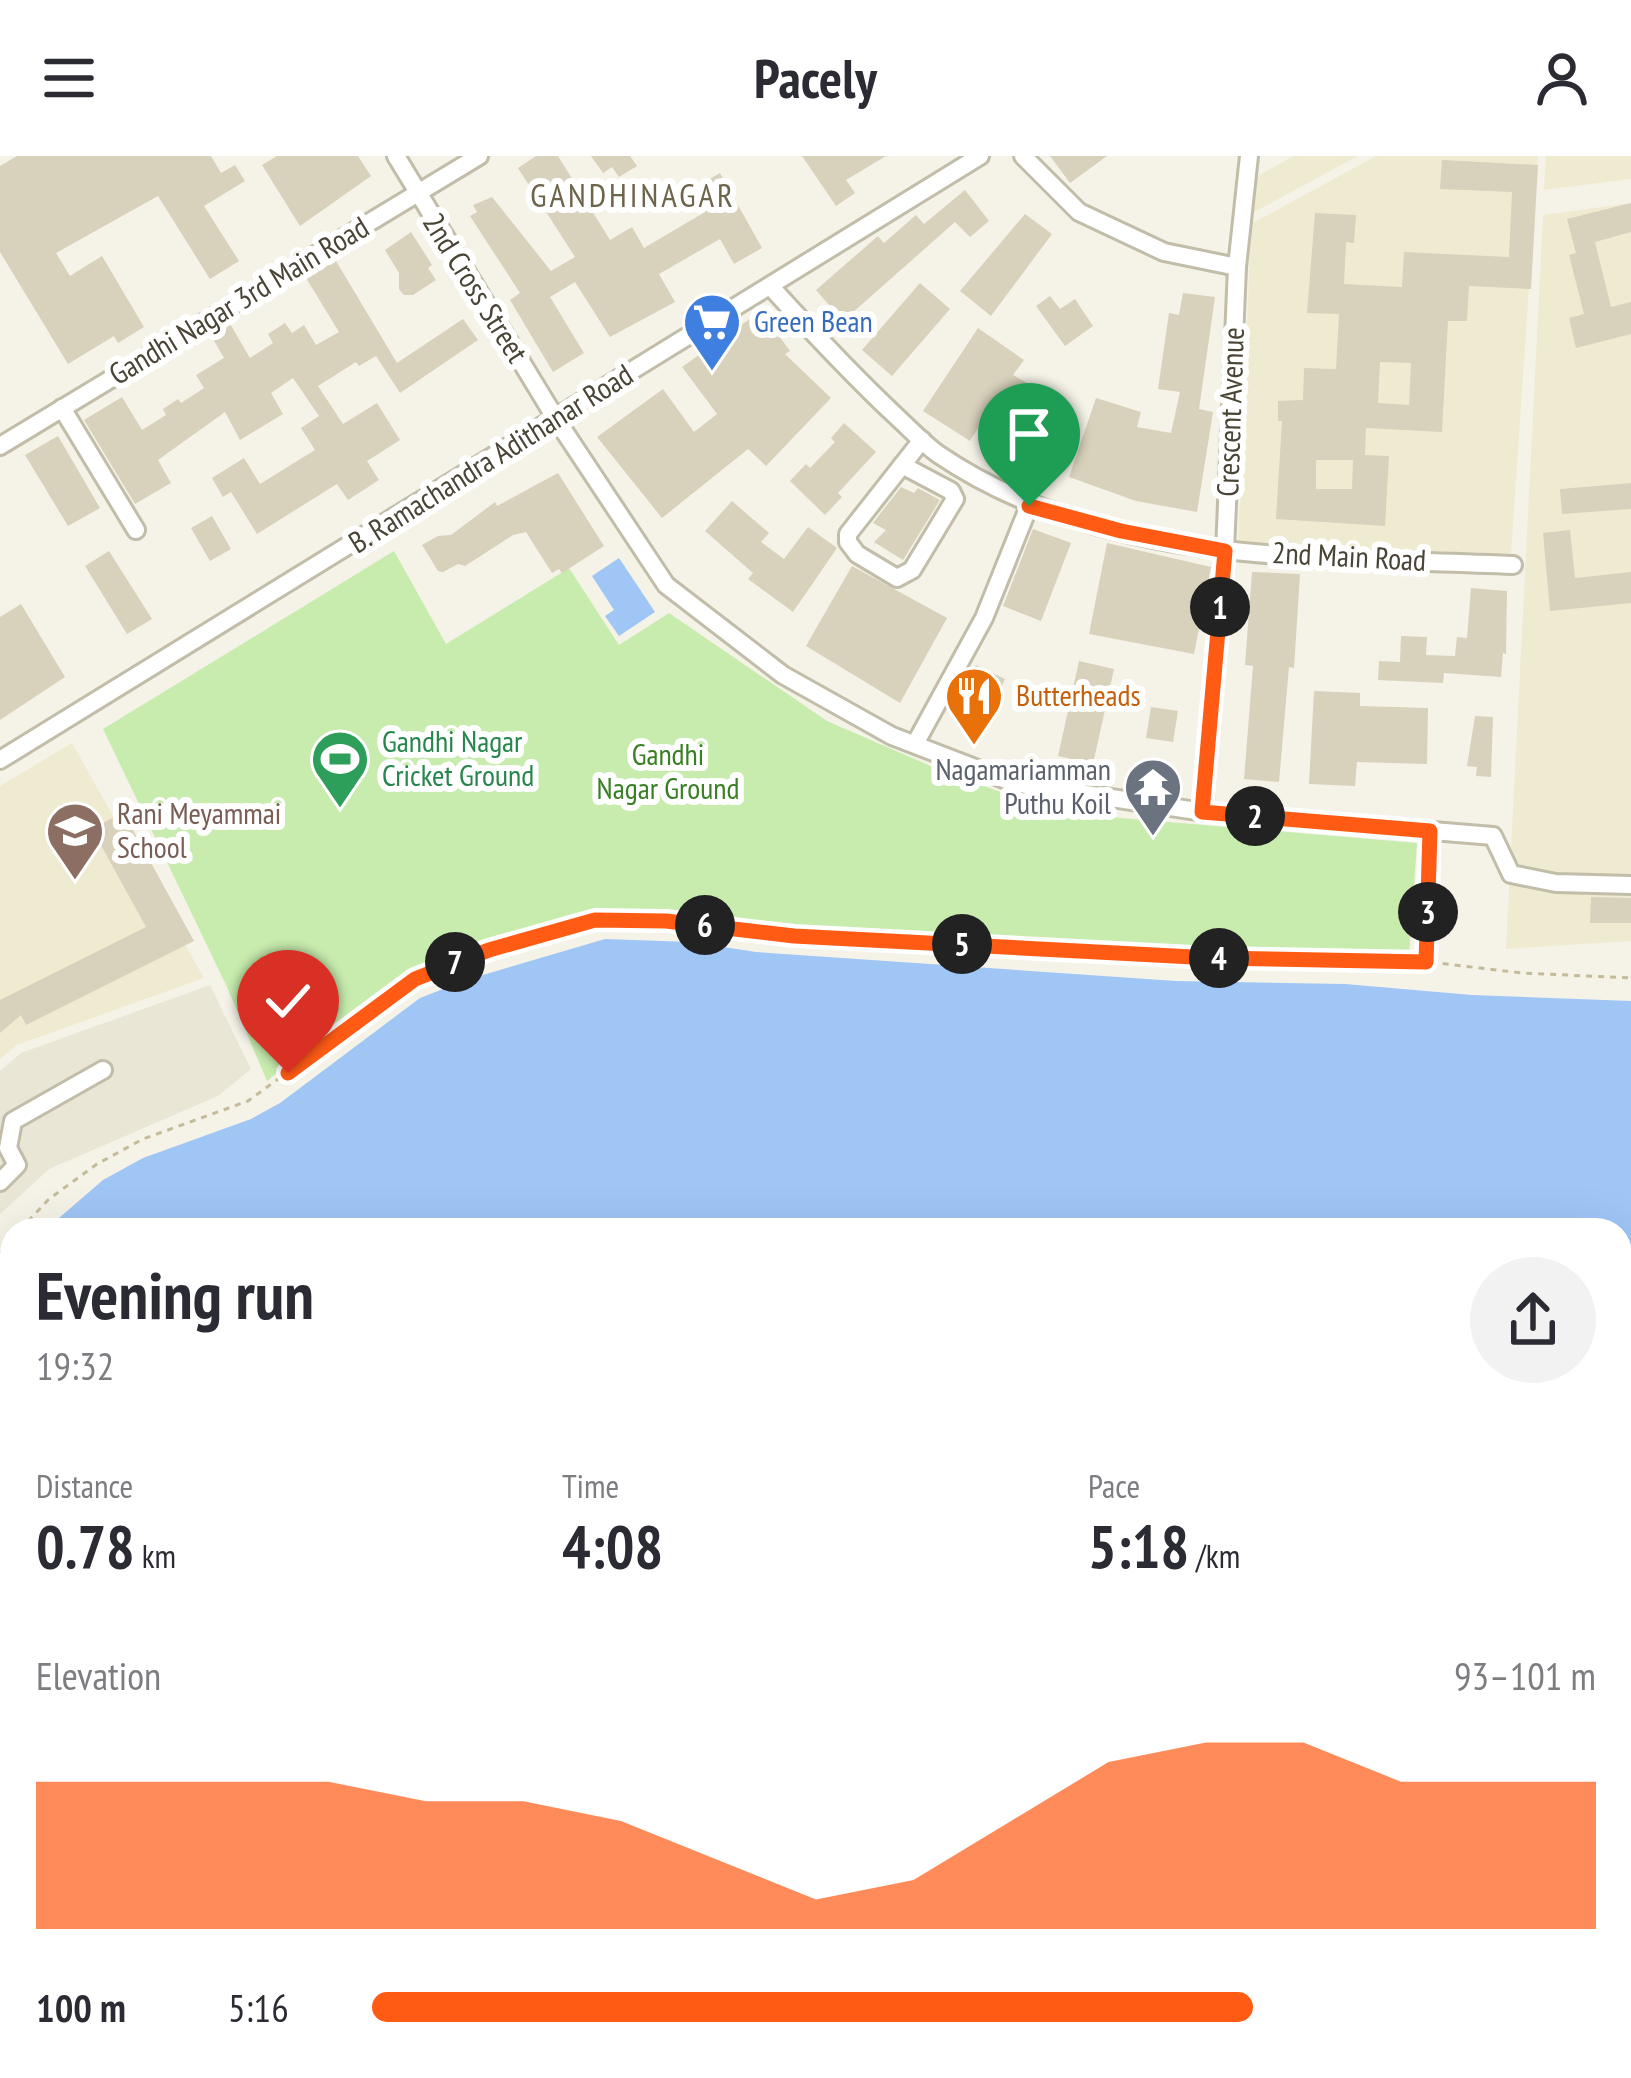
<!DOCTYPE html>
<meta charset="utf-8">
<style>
body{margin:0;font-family:"PT Sans Narrow",sans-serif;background:#f2f2f3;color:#2b2b33;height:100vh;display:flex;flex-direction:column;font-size:45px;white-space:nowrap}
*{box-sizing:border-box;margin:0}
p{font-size:39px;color:#7c7c81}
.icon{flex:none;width:66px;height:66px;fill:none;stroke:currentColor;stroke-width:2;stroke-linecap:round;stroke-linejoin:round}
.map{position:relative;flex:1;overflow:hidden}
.sheet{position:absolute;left:0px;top:1062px;width:1632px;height:861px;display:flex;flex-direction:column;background:#fff;border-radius:36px 36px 0 0;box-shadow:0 12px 48px #0002}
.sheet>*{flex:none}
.pin{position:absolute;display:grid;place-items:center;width:102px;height:102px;color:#fff;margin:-123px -51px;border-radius:50% 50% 50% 0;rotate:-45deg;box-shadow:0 0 12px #0007}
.pin .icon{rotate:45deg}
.km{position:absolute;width:60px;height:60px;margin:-30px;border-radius:50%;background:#222;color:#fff;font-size:33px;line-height:60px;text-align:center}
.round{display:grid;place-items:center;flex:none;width:126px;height:126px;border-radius:63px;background:#f2f2f3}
.head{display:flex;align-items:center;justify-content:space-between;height:204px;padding:0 36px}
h1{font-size:66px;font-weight:600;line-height:90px}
.metrics{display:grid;grid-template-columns:repeat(3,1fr);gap:18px;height:204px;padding:12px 36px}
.metrics div{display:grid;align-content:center}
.metrics b{font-size:60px;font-weight:600}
.metrics small{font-size:33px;font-weight:400}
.metrics p{font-size:33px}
.chart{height:336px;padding:24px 36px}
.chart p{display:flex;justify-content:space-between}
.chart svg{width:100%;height:216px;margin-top:12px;fill:#ff5b15;opacity:.7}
ul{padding:0 36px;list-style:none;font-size:39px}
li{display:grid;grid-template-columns:192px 144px 1fr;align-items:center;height:90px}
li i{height:30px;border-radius:15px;background:#ff5b15}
header{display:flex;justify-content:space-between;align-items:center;height:156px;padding:0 36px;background:#fff;font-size:54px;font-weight:600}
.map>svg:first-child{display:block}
.residential{fill:#e9e6d5}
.education{fill:#efebd1}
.green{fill:#c7ecae}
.water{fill:#a0c6f6}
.pier{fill:#f5f3e8}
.building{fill:#d8d1bc;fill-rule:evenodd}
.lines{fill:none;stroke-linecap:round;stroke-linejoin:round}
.minor-casing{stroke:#c1bda9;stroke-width:22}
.major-casing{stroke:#edd75e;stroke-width:27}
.path{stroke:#c4bc99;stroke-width:3;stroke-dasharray:6 6;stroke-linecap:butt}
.minor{stroke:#fff;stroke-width:16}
.major{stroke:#fff197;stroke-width:21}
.route-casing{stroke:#fff;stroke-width:24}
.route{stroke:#ff5b15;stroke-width:15}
.labels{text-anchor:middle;stroke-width:12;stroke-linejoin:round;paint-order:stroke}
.street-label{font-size:30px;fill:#494436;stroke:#fff}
.shop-label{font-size:30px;fill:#366cbe;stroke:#fff;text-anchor:start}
.food-label{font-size:30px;fill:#c56008;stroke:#fff;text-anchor:start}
.leisure-label{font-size:30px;fill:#27864d;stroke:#fff;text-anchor:start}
.park-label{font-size:30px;fill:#398024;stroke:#fff}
.worship-label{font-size:30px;fill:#5b616d;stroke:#fff;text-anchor:end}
.education-label{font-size:30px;fill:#785e54;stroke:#fff;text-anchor:start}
.neighbourhood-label{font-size:33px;letter-spacing:3px;fill:#6d644c;stroke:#fff}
</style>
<header><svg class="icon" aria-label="menu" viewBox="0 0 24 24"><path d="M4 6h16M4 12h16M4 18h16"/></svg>Pacely<svg class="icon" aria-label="person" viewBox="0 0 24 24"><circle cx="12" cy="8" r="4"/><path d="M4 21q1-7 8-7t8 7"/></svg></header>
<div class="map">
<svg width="1631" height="1922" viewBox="0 0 1631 1922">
<rect width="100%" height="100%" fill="#f5f3e8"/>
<path class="residential" d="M210,829L251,913L218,940L49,1013L0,1058V915L21,897Z"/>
<g class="education">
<path d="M1294,0H1358L1245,61L1248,25Z"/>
<path d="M1376,0H1538L1511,398L1238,388L1251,68Z"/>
<path d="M1546,0H1631V23L1544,34Z"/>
<path d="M1631,47V785L1506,793L1543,59Z"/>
<path d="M72,587L204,822L17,889L0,903V630Z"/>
</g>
<path class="green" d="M394,395L446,488L569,412L619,489L669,457L827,565L940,614L1028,646L1121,662L1417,687L1409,800L1027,787L595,761L520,780L397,829L351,858L267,925L227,831L103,573Z"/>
<g class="water">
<path d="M619,402L655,456L619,480L605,460L614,454L592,420Z"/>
<path d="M605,783L691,786L756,796L1176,825L1345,828L1472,839L1631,845V1787L1620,1786V1074H45L103,1024L143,1002L251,963L280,947L420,842L466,824Z"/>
<path d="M12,1111V1911H1149L1141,1922H0V1125Z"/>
</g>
<g class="pier">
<path d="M0,1656L12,1675V1832L0,1813Z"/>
<path d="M0,1830L12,1849V1905L0,1885Z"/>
</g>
<g class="building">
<path d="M17,0H211L221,17L235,9L245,25L204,50L239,105L210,123L158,40L56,97L70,120L102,100L144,171L118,187L114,180L68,208L0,96V10Z"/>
<path d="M277,0H358L371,20L300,70L262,9Z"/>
<path d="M536,0H558L610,84L632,71L644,92L705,56L692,33L720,17L762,92L734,108L720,83L659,118L675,146L610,181L575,126L550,141L584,197L553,216L510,144L520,137L470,60L477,56L473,49L492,41L551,115L575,101L518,12Z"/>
<path d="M591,0H630L637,10L619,21L612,11L603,17Z"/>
<path d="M802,0H886L846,24L855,37L836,50Z"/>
<path d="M1050,0H1107L1070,27Z"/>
<path d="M1442,4L1538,9L1531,133L1469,130L1467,165H1448L1442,276L1366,272L1365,299L1389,300L1385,370L1276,363L1282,265H1278V245L1303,244L1304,212L1336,213L1339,158L1307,157L1315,57L1356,59L1354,87L1346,86L1344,128L1402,131L1404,96L1509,101L1512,36L1440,33ZM1380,206L1411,207L1409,249L1378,247ZM1316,304H1353L1352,333H1316Z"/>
<path d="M965,34L989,65L970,81L955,66L843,165L816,134L878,80L884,87L916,59L924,68Z"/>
<path d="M1631,47V76L1595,86L1611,151L1631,146V178L1576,192L1569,162L1584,158L1569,99L1576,97L1567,63Z"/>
<path d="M1025,58L1052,78L991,160L960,135Z"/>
<path d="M411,76L432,109L428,112L436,124L413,139H404L399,133V117L385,94Z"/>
<path d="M336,105L397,207L463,163L478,184L400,237L376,200L359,210L356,206L318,230L343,268L377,247L400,284L367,305L379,324L348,344L337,328L257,378L231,336L223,341L212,322L244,302L260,328L315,294L301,272L319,260L293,222L271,237L283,258L240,284L225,256L158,304L171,327L135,348L84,264L122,241L142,274L166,259L163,253L178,243L181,247L204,232L196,219L224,202L210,178L229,166L250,202L273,187L268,178L285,167L292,177L304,169L316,189L339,176L306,122Z"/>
<path d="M920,127L950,153L892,220L862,194Z"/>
<path d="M1183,137L1215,141L1199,253L1213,256L1197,356L1136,345L1069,321L1096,242L1141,256L1137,271L1171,277L1180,236L1158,233L1169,157L1179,159Z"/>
<path d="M1050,140L1060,153L1075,143L1093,170L1065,190L1036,150Z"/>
<path d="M761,155L790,195L785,198L831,242L766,310L748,293L662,362L597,281L663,233L694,276L717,258L682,211Z"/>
<path d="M978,172L1024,204L1013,219L1073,252L1047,299L983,264L970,285L923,255Z"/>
<path d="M844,267L876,296L838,337L842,341L825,359L790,325L806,308L810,312L835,286L831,282Z"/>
<path d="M58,280L100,352L68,370L25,299Z"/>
<path d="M558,317L604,390L562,417L559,413L552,417L526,376L513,379L465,410L458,408L443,416L438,415L422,389L438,380L451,379L495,346L497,350Z"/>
<path d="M1631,327V353L1562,358L1560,333Z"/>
<path d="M901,331L914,337L918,332L940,344L903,404L874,386L886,374L873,367Z"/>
<path d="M732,345L769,377L761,386L784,403L808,371L837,392L793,456L748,423L753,417L705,375Z"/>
<path d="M212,360L231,393L210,405L191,372Z"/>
<path d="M1033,373L1071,387L1041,465L1003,450Z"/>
<path d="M1570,374L1575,422L1631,416V447L1550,455L1543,377Z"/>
<path d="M1107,387L1211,411L1194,498L1089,478Z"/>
<path d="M109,395L152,463L127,478L85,410Z"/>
<path d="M852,410L947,462L900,547L806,490Z"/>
<path d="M1252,416L1300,418L1294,512L1289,511L1279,626L1244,623L1253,510L1245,509Z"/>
<path d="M1471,432L1507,435L1506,498L1503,497L1501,521L1444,517L1443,527L1378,524L1379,505L1400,506L1401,480L1427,481L1426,499L1455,500L1457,481L1467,482Z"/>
<path d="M21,448L65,521L0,564V461Z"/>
<path d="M1079,505L1114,513L1093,608L1058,600Z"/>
<path d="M976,509L1005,523L989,558L954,543Z"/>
<path d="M1314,535L1360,537V550L1428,552L1427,608L1357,606L1355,630L1309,628Z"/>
<path d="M1151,551L1178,555L1173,586L1146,582Z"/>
<path d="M1475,560L1493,561L1491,621L1476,620L1477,611L1467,610Z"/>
<path d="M123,656L194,785L26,869L21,859L0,877V844L146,771L92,673Z"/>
<path d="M1591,741L1631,742V767H1590Z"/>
</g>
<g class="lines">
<g class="minor-casing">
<g id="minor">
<path d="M396,0L556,263L666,429L783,519L892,580L1014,627L1203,656L1493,680L1511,718L1556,727L1631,729"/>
<path d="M1023,0L1079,56L1164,96L1237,111"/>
<path d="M771,131C812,176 853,220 898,262C911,274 924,288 938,298C1105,412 1320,400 1513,409"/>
<path d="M62,252L136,374"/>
<path d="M0,290L479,0"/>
<path d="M902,309L951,335L955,343L912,414L897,422L857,398L848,386V378L922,284"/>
<path d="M915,588L984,462L1029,350"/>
<path d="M0,604L980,0"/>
<path d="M1203,656L1225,395L1237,111L1249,0"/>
<path d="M0,1026L17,1009L8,992L13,965L103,914"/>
<path d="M0,1664L12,1683"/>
<path d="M0,1802L12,1821"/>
<path d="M1620,1859V1873"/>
<path d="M68,1911L75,1922"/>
<path d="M155,1911L162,1922"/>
</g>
</g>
<g class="major-casing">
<g id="major">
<path d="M0,1708L12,1728"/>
<path d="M0,1776L12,1795"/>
<path d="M85,1911L92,1922"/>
<path d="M126,1911L133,1922"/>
</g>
</g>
<g class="path">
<path d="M1426,804L1430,693"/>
<path d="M20,1074L49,1043L97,1008L143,983L248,945L415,823L489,794L595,763L666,765L794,780L1212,802L1421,805L1522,817L1631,822"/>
<path d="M0,1097L12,1083"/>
<path d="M1620,1815L1631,1814"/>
<path d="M1176,1922L1185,1911"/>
</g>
<use href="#minor" class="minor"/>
<use href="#major" class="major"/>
</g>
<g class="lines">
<g class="route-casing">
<path id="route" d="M288,917L415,823L489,794L595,764L666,765L794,780L1212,802L1426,806L1430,675L1202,656L1225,395L1121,375L1029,350"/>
</g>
<use href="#route" class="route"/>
</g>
<defs>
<g id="supermarket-pin" transform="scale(3)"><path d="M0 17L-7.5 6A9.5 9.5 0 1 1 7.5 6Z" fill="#3f7fe0" stroke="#fff"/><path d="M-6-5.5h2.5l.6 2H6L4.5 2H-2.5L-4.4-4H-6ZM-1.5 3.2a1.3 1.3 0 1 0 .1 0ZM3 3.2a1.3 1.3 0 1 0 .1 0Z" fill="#fff"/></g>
<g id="restaurant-pin" transform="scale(3)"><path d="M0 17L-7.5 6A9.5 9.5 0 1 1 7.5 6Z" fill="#e8710a" stroke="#fff"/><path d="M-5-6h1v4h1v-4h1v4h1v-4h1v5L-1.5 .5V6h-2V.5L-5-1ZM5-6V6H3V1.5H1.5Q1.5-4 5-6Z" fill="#fff"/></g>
<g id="stadium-pin" transform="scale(3)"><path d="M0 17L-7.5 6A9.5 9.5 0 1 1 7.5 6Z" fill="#2e9e5b" stroke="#fff"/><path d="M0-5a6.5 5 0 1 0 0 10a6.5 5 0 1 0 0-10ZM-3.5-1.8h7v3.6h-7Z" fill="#fff"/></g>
<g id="temple-pin" transform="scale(3)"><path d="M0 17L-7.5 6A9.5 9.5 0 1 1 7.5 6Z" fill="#6b7280" stroke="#fff"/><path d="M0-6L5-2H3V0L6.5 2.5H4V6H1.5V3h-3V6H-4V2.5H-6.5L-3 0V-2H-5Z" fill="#fff"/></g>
<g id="university-pin" transform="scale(3)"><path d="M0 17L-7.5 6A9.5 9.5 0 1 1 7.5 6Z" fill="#8d6e63" stroke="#fff"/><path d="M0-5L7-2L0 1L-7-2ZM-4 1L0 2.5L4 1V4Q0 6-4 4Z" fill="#fff"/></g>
</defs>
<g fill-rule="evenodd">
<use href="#supermarket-pin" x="712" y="166"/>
<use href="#restaurant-pin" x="974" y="540"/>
<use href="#stadium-pin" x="340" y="603"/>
<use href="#temple-pin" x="1153" y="631"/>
<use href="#university-pin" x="75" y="675"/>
</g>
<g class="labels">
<g class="street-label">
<text transform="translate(475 132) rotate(58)" y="10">2nd Cross Street</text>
<text transform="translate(239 145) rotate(-31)" y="10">Gandhi Nagar 3rd Main Road</text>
<text transform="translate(1231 256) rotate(-88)" y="10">Crescent Avenue</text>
<text transform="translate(491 303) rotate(-32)" y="10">B. Ramachandra Adithanar Road</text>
<text transform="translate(1349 401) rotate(3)" y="10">2nd Main Road</text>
</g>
<g class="shop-label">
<text x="754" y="176">Green Bean</text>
</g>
<g class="food-label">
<text x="1016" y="550">Butterheads</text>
</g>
<g class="leisure-label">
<text x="382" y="596">Gandhi Nagar<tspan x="382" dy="34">Cricket Ground</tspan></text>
</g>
<g class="park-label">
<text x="668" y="609">Gandhi<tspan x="668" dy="34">Nagar Ground</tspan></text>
</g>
<g class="worship-label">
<text x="1111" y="624">Nagamariamman<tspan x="1111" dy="34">Puthu Koil</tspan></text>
</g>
<g class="education-label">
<text x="117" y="668">Rani Meyammai<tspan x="117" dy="34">School</tspan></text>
</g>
<g class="neighbourhood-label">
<text x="633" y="51">GANDHINAGAR</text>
</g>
</g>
</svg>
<div class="pin" style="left:1029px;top:350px;background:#1e9e55"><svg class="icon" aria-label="arrive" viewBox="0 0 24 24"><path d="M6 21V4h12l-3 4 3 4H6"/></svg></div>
<div class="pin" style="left:288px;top:917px;background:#d93025"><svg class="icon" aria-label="check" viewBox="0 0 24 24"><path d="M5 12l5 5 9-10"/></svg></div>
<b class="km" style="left:1220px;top:451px">1</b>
<b class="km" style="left:1255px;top:660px">2</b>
<b class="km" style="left:1428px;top:756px">3</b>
<b class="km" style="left:1219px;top:802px">4</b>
<b class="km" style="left:962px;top:788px">5</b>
<b class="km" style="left:705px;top:769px">6</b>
<b class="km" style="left:455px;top:806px">7</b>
<section class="sheet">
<div class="head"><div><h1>Evening run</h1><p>19:32</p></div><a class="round"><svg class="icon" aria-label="share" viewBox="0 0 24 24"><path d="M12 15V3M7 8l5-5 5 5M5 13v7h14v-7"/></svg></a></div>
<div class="metrics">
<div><p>Distance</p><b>0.78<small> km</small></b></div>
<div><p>Time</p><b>4:08</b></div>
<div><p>Pace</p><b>5:18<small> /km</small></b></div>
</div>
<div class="chart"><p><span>Elevation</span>93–101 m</p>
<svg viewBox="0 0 160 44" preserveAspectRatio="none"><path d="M0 44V14L10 14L20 14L30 14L40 18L50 18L60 22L70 30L80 38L90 34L100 22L110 10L120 6L130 6L140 14L150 14L160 14V44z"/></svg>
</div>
<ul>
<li><b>100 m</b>5:16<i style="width:72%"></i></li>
</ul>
</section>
</div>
